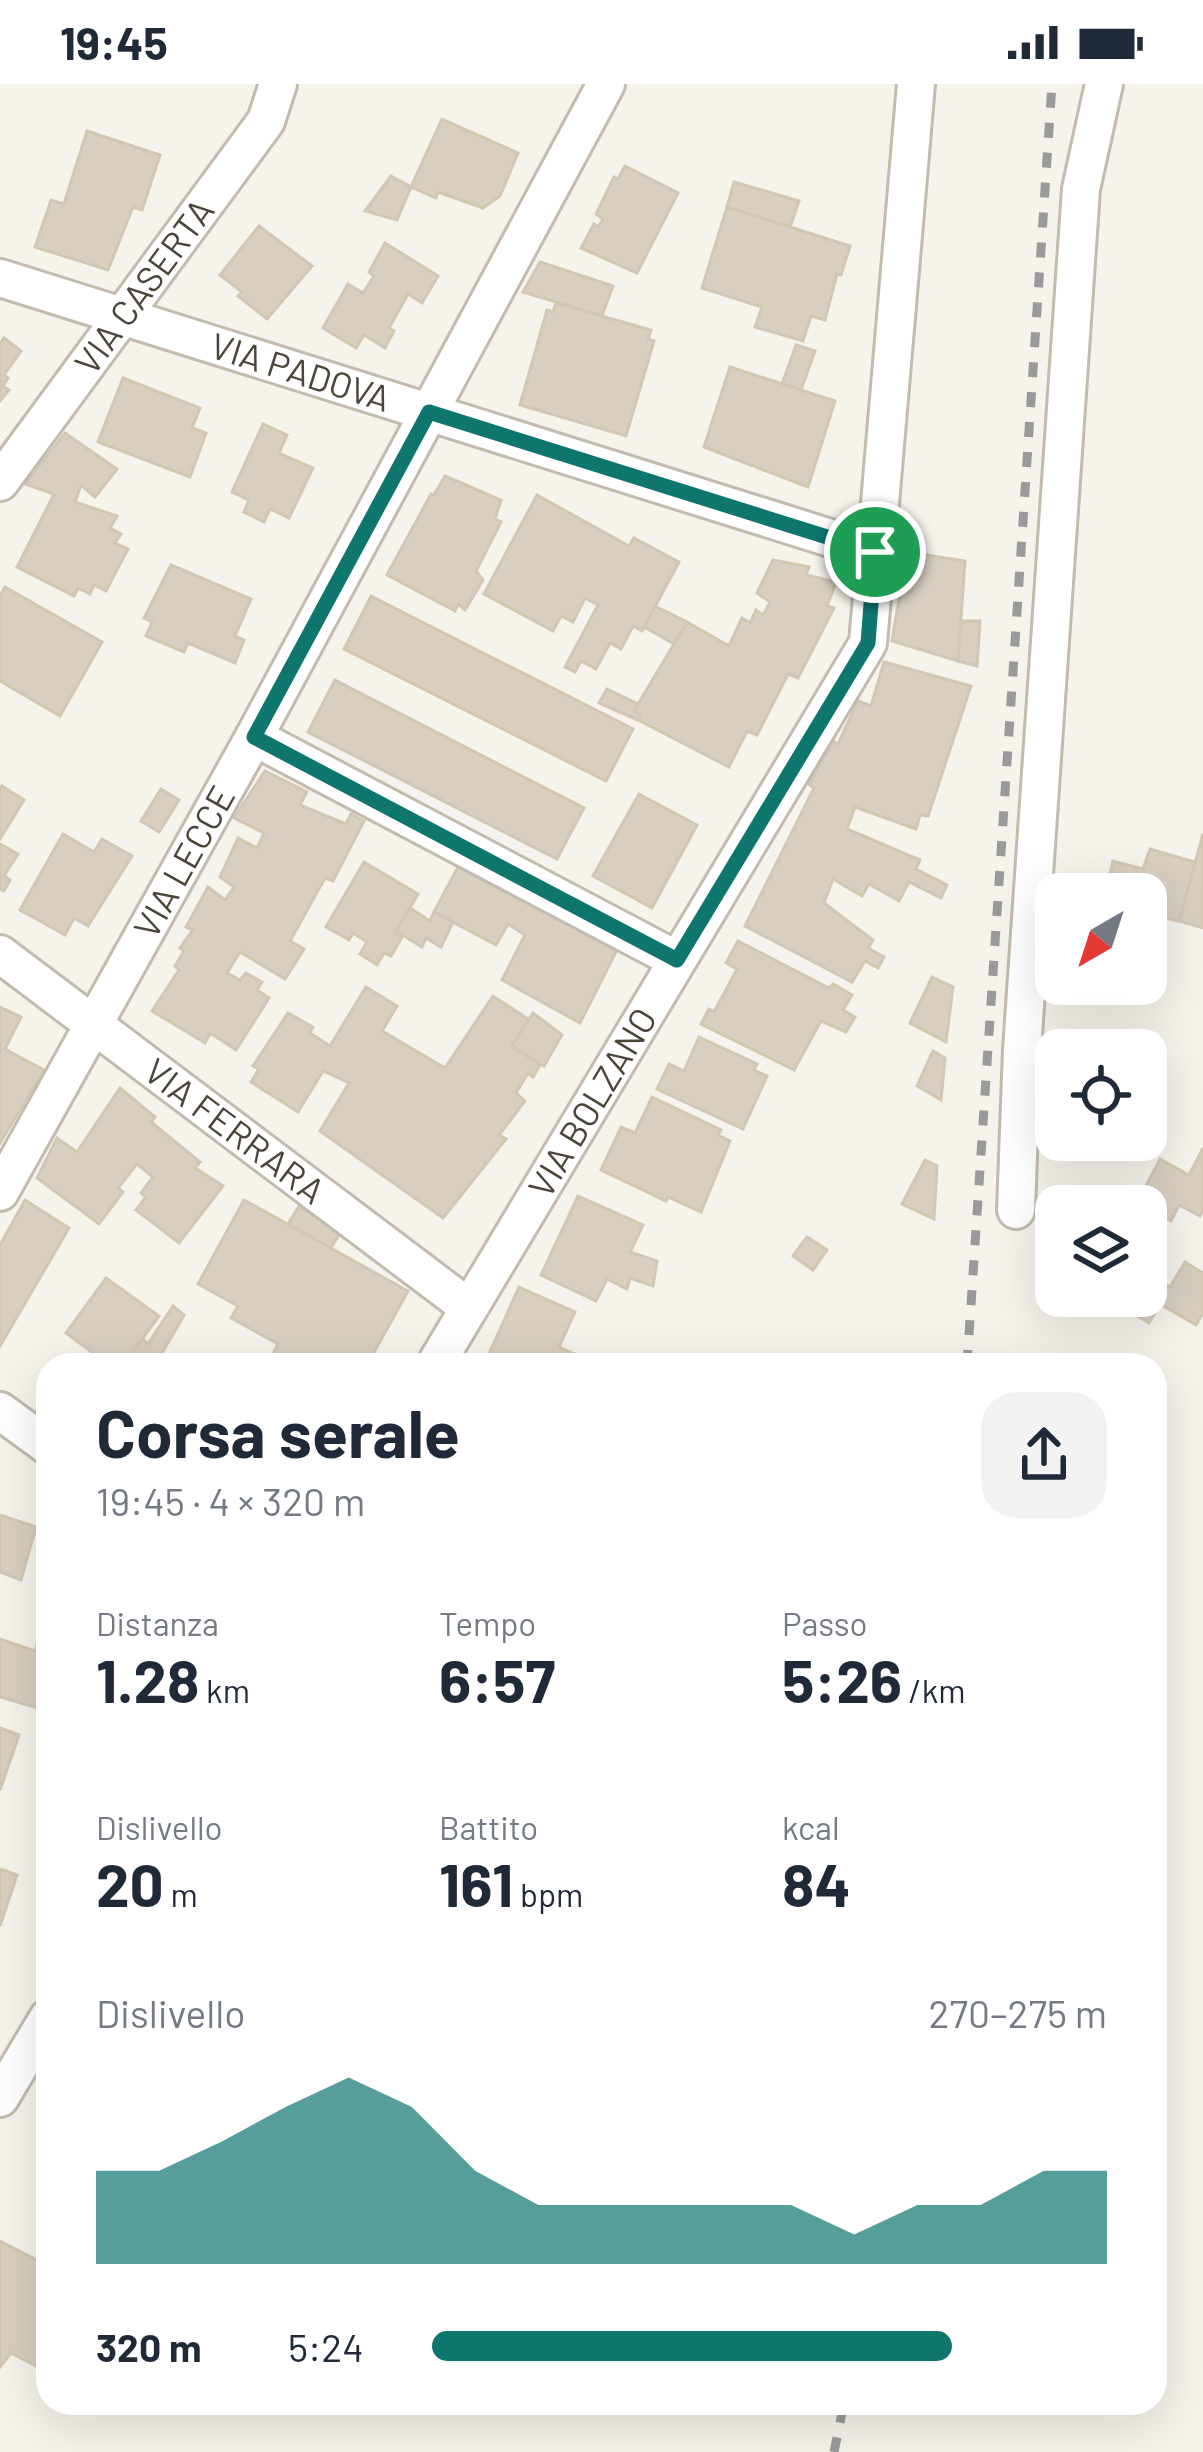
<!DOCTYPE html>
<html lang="it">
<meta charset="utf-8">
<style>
body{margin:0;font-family:Barlow,sans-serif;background:#f2f2f3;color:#1f2937;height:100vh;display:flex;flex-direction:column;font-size:45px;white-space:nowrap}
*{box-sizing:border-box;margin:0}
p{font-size:39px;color:#747a83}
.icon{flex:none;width:66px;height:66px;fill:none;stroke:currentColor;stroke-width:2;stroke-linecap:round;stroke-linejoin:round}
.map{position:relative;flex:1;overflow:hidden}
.drawer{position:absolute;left:36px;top:1269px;width:1131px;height:1062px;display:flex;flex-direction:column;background:#fff;border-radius:36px;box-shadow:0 12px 48px #0002}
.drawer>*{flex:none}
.needle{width:78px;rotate:219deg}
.buttons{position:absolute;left:1035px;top:789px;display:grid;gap:24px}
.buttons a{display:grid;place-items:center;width:132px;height:132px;border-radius:24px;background:#fff;box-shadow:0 12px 48px #0002;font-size:60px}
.pin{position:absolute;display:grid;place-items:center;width:102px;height:102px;color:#fff;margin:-51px;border:6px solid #fff;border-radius:50%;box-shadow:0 3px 12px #0007}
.round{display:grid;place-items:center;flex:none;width:126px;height:126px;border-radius:36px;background:#f2f2f3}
.summary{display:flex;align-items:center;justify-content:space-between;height:204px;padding:0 60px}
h1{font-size:66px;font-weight:700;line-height:90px}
.metrics{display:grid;grid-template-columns:repeat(3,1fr);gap:18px;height:204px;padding:12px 60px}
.metrics div{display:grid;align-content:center}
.metrics b{font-size:60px;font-weight:700}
.metrics small{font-size:33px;font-weight:400}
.metrics p{font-size:33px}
.chart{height:336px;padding:24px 60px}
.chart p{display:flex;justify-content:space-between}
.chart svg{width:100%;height:216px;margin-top:12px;fill:#0f766e;opacity:.7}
ul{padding:0 60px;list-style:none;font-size:39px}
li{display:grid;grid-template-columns:192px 144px 1fr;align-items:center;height:90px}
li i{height:30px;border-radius:15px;background:#0f766e}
.status{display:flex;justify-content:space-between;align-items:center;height:84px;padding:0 60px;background:#fff;direction:ltr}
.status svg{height:33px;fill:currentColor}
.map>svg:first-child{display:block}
.building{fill:#d8cfc1;stroke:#d3c7b4;stroke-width:3}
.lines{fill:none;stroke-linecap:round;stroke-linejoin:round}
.minor-casing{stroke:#c2bbae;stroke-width:42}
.minor{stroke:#fff;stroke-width:36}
.rail{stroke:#9a9a9a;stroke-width:9;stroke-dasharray:15 15;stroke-linecap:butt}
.route-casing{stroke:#fff;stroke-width:24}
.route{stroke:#0f766e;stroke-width:15}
.labels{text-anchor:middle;stroke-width:12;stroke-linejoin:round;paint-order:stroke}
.street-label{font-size:36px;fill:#4b4439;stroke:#fff}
</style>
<div class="status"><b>19:45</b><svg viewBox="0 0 49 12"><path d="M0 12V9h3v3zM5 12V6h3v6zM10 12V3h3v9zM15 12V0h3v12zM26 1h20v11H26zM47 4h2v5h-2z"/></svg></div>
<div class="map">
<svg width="1203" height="2368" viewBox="0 0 1203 2368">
<rect width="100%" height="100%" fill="#f6f3ec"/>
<g class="building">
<path d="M442,35L518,69L500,112L483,124L438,108L436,114L411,103Z"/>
<path d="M87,47L160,71L142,126L133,123L108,186L35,163L51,116L64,120Z"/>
<path d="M625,82L678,109L637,189L581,164L594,140L598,143L603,135L596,130L614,93L618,95Z"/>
<path d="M391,92L411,103L397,136L365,127Z"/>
<path d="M734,98L799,117L790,143L727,123Z"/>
<path d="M727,123L850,162L841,191L837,190L825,236L811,232L803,257L755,243L762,223L702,204Z"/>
<path d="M259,142L312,182L267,235L238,212L242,208L220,191Z"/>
<path d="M385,159L438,192L422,219L408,210L389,244L394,247L385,264L364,251L356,264L323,244L348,200L363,209L374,192L369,188Z"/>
<path d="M540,178L613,202L602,232L523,208Z"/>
<path d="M556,219L651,246L648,255L654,257L626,352L520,321L547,226L553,228Z"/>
<path d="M4,254L21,267L4,291L8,294L3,302L9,306L0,317V260Z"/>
<path d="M796,261L815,267L801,306L782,300Z"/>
<path d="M730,283L835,317L808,403L704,363Z"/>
<path d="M123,294L200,324L192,344L206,349L190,393L98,358Z"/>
<path d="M263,340L287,351L279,369L313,384L289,434L270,425L264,438L244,428L249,416L232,408Z"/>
<path d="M65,349L117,385L95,413L81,401L75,418L117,432L110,444L121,450L115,459L128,465L106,507L94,501L90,510L78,504L74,512L17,483L54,410L25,400Z"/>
<path d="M445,392L501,416L495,435L501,438L476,487L483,496L465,526L458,520L455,527L387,491L431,410L434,411Z"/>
<path d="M537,411L629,462L634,454L679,478L642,547L633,542L621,565L610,559L596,585L581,577L575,588L565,583L598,521L585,514L573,538L561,532L553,547L484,510Z"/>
<path d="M907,468L965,477L958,577L892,557Z"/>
<path d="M773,476L809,483L806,491L836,498L827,522L834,524L798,594L788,590L757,651L747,647L729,683L638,636L641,631L634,627L687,538L729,562L742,534L750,539L756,526L763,531L770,518L757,509Z"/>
<path d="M171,481L251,515L235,552L244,556L235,579L188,559L184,568L146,552L152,538L144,534Z"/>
<path d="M5,503L102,558L60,632L0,597V512Z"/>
<path d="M371,512L633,645L606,697L344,565Z"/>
<path d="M655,522L687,538L674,560L644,543Z"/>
<path d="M961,537H980L977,582L958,577Z"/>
<path d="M884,578L971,602L928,732L920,731L916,745L855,723L847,745L920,776L916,785L947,801L941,814L909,798L899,817L869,800L862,812L833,795L824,819L873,856L868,864L884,873L878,884L865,877L852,898L745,842L814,704L809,700L833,657L838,660L858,617L871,622Z"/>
<path d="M335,596L584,724L557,775L308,648Z"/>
<path d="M607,605L638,620L634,627L641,631L638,636L599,619Z"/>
<path d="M265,687L307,708L300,721L346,740L351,730L364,737L333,797L325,794L290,857L304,865L285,895L240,868L227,889L240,896L246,889L262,898L257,906L269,914L236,966L210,949L205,959L152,927L179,886L175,882L184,867L180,864L193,846L186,843L208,803L225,816L234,803L220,793L238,754L257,764L264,749L234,734Z"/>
<path d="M2,702L24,716L0,755V706Z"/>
<path d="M161,705L179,716L159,748L141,737Z"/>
<path d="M639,710L697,741L652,824L593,792Z"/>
<path d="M63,750L94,768L102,755L132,772L88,842L74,834L65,851L20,826Z"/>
<path d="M1203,750V844L1179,837Z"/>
<path d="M0,760L18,770L4,792L10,796L4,807L0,805Z"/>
<path d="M1150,765L1195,778L1179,837L1146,830V810H1105L1113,777L1143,785Z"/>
<path d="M364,778L418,810L395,849L402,853L391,872L384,869L377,881L360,870L367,858L353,849L349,856L326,843Z"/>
<path d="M458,783L617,866L580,939L502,896L525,851L508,840L496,861L434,828Z"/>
<path d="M410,824L430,837L434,828L453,838L441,863L426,854L422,863L396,847Z"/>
<path d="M738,857L829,904L833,900L852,911L843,926L855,933L846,948L821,937L794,986L701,940L709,925L714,928L737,885L726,879Z"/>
<path d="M932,893L953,903L946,958L910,939Z"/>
<path d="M366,903L397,922L382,947L445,984L493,912L528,935L512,962L540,981L533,993L528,989L516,1009L525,1017L499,1051L506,1055L443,1134L320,1047L349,999L323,987L298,1028L251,998L259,985L253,982L288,929L313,943L310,949L330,962Z"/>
<path d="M0,923L21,933L5,965L44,986L0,1059Z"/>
<path d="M533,929L562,951L544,982L512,962Z"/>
<path d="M699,953L757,980L754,986L767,992L743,1045L657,1005L669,980L684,987Z"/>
<path d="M933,967L945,974L941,1016L917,1002Z"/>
<path d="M120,1004L155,1033L151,1038L200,1078L195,1084L223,1102L179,1159L136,1126L146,1113L141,1109L153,1093L137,1080L118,1104L123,1108L99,1140L37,1094L57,1054L77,1068Z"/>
<path d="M652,1013L721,1046L718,1051L730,1057L701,1128L668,1113L666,1117L601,1086L621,1043L635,1049Z"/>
<path d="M1203,1064V1126L1200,1132L1179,1121L1171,1137L1137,1119L1160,1075L1189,1091Z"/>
<path d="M925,1076L937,1082L934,1135L902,1120Z"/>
<path d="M578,1112L643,1141L630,1168L657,1177L653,1202L630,1194L627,1205L607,1195L596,1217L541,1191Z"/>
<path d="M25,1116L69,1144L0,1262V1161Z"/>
<path d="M244,1116L408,1207L367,1281H292L273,1270L278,1260L231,1234L238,1222L198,1200Z"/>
<path d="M299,1122L340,1149L331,1164L288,1140Z"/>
<path d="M807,1153L827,1166L813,1186L793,1172Z"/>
<path d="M1185,1178L1203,1189V1229L1196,1241L1160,1220L1149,1239L1123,1223L1129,1212H1146L1155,1194L1170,1203Z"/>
<path d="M106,1194L159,1232L123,1281H109L66,1249Z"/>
<path d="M519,1203L575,1228L559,1263L591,1277L589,1281H484Z"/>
<path d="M173,1222L184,1231L155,1281H142L130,1272L142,1255L148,1260Z"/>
<path d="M0,1431L36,1443L21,1496L0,1488Z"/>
<path d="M48,1527V1627L0,1613V1555L35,1567Z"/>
<path d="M0,1644L19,1651L0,1706Z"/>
<path d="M0,1785L17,1791L0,1842Z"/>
<path d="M0,2157L48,2182V2288L11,2269L0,2283Z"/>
</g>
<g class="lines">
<g class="minor-casing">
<g id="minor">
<path id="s1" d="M0,194L875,468"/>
<path id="s2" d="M0,398L266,37L278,0"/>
<path d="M254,653L677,876"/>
<path id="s3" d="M0,870L468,1223"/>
<path id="s4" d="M0,1108L254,653L606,0"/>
<path d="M1016,1126L1022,966L1081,105L1104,0"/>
<path id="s5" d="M435,1281L868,559L916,0"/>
<path d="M0,1327L48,1362"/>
<path d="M0,2014L48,1934"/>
</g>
</g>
<use href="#minor" class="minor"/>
<g class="rail">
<path d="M967,1281L1052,0"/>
<path d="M834,2368L844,2319"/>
</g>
</g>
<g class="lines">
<g class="route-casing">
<path id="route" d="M429,328L875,468L868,559L677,876L254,653Z"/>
</g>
<use href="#route" class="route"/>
</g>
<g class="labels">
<g class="street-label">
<text dy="13" stroke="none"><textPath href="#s2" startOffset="243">VIA CASERTA</textPath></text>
<text dy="13" stroke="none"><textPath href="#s1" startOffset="315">VIA PADOVA</textPath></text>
<text dy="13" stroke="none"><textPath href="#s4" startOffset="378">VIA LECCE</textPath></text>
<text dy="13" stroke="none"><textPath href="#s5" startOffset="306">VIA BOLZANO</textPath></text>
<text dy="13" stroke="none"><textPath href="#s3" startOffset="294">VIA FERRARA</textPath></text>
</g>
</g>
</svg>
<div class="buttons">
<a><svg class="needle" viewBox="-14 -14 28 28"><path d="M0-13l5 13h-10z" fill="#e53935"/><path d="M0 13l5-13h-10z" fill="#747a83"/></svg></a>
<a><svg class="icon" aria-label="locate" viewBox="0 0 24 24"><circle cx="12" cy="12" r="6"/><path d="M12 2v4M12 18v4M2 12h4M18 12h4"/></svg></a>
<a><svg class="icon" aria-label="layers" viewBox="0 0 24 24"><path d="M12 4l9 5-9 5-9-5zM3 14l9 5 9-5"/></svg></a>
</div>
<div class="pin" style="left:875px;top:468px;background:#1e9e55"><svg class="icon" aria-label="arrive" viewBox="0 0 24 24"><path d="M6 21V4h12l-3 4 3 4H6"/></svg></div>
<section class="drawer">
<div class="summary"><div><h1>Corsa serale</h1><p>19:45 · 4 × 320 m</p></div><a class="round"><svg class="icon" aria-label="share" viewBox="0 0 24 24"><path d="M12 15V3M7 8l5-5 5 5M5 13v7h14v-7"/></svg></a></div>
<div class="metrics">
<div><p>Distanza</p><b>1.28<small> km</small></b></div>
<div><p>Tempo</p><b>6:57</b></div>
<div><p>Passo</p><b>5:26<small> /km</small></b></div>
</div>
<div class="metrics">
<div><p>Dislivello</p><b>20<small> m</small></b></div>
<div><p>Battito</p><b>161<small> bpm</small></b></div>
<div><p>kcal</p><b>84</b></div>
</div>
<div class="chart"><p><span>Dislivello</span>270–275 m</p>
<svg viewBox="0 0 160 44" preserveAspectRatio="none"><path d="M0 44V25L10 25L20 19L30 12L40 6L50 12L60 25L70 32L80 32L90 32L100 32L110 32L120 38L130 32L140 32L150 25L160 25V44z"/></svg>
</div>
<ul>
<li><b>320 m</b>5:24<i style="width:77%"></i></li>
</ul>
</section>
</div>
